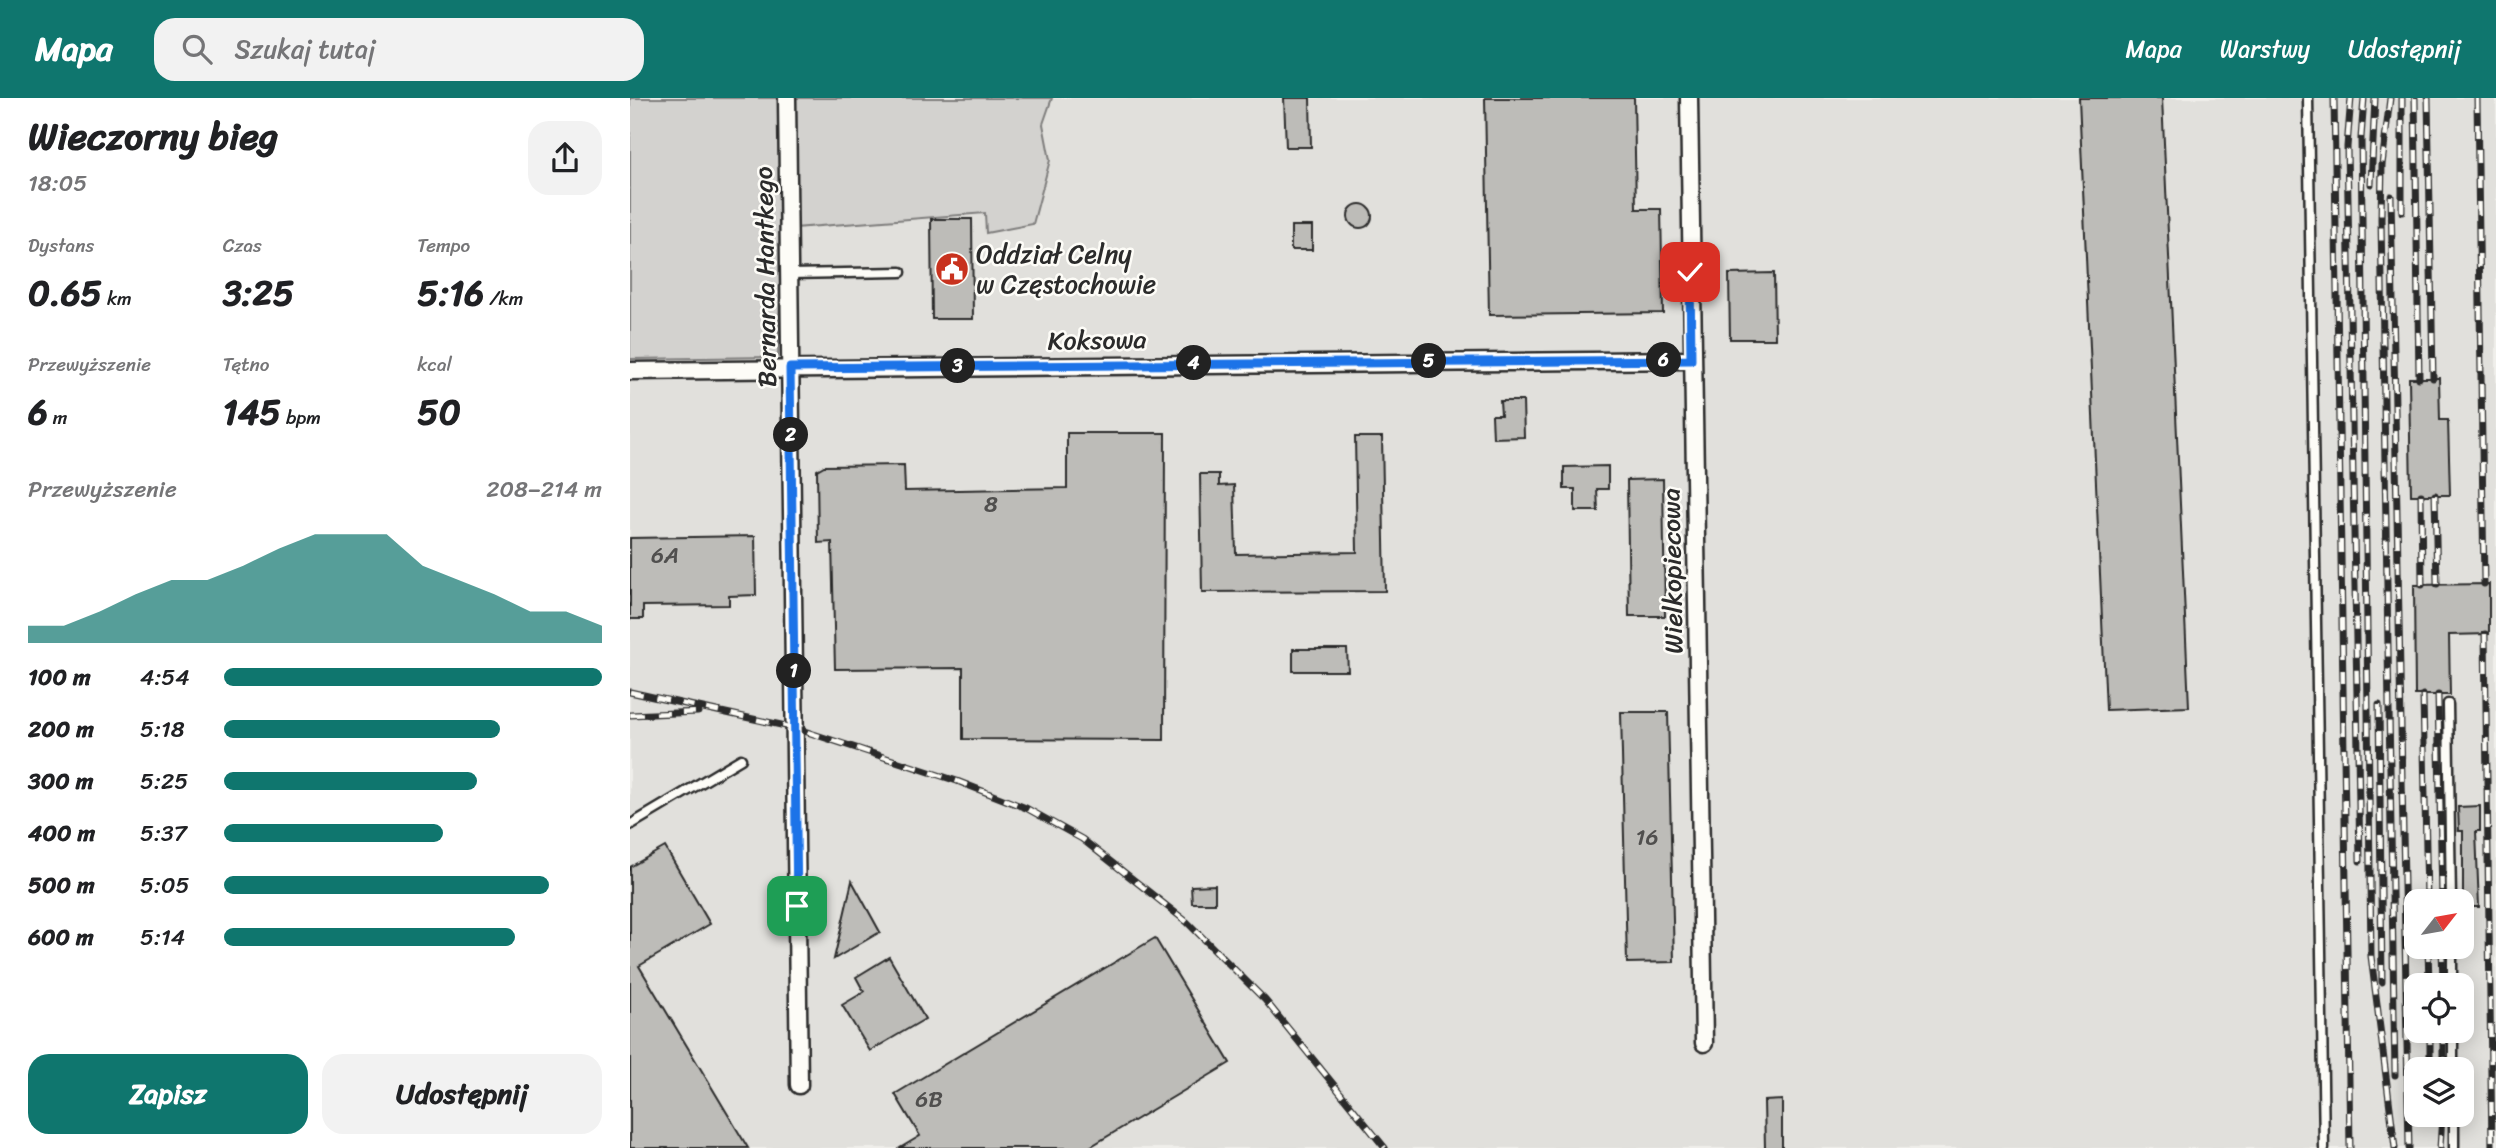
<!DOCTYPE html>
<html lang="pl">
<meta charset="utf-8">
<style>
body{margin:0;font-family:Sriracha,sans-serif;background:#f2f2f2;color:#202124;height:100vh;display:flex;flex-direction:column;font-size:26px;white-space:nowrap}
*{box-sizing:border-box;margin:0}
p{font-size:23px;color:#757577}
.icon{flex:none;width:38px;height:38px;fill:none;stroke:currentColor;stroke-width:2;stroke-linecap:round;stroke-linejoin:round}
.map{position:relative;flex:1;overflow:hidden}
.panel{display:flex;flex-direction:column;background:#fff;width:630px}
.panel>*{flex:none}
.needle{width:46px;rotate:59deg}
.tools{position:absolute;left:1774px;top:791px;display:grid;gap:14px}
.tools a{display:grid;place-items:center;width:70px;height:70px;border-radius:14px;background:#fff;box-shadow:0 4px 18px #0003;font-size:35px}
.pin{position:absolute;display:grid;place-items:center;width:60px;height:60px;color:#fff;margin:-30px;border-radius:14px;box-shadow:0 4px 10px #0006}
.km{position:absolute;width:35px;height:35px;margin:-18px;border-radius:50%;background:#222;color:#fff;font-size:19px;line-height:35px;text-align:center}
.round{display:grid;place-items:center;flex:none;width:74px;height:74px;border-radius:21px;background:#f2f2f2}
.headline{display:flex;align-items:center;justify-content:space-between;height:119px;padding:0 28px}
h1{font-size:38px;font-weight:800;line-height:52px}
.figures{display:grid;grid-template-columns:repeat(3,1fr);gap:10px;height:119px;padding:7px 28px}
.figures div{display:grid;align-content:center}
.figures b{font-size:35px;font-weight:800}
.figures small{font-size:19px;font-weight:400}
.figures p{font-size:19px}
.chart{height:196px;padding:14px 28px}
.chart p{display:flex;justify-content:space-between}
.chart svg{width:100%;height:126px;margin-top:7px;fill:#0f766e;opacity:.7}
.button{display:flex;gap:14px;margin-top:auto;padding:14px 28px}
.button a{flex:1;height:80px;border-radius:21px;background:#0f766e;color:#fff;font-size:28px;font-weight:800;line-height:80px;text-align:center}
.button a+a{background:#f2f2f2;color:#202124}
ul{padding:0 28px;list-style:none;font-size:23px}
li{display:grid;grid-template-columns:112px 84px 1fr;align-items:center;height:52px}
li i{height:18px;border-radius:9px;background:#0f766e}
header{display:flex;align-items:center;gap:42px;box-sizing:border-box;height:98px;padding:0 35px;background:#0f766e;color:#fff}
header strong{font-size:33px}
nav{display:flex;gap:38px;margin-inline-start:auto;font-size:24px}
.search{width:490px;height:63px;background:#f2f2f2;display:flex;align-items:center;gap:18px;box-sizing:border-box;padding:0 24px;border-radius:21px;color:#757577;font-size:26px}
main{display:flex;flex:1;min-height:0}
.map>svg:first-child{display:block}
.built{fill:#e1e0dc;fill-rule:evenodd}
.green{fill:#d3d2cf;stroke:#7f7e7d;stroke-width:2}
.building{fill:#bdbcb8;stroke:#2b2b2b;stroke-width:2}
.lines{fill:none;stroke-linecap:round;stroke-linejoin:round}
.service-casing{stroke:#2b2b2b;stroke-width:13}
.minor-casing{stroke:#2b2b2b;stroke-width:21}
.service{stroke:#fdfcf7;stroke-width:8}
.minor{stroke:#fdfcf7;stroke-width:16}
.rail-casing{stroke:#2b2b2b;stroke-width:7}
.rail{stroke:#fdfcf7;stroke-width:4.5;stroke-dasharray:13;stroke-linecap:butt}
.route-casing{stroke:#fff;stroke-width:14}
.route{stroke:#1a73e8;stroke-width:9}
.labels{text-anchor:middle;stroke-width:5;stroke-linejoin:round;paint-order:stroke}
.number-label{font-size:23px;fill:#504f4e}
.poi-label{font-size:26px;fill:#2b2b2b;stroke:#fdfcf7;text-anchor:start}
.street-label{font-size:26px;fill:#2b2b2b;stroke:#fdfcf7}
</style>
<header>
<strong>Mapa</strong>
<div class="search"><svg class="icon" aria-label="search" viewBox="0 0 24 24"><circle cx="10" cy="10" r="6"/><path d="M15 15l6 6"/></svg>Szukaj tutaj</div>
<nav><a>Mapa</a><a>Warstwy</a><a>Udostępnij</a></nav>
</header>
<main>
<section class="panel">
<div class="headline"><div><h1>Wieczorny bieg</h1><p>18:05</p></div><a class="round"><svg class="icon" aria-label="share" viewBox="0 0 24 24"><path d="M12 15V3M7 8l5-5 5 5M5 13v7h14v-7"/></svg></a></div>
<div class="figures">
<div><p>Dystans</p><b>0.65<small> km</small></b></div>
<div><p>Czas</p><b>3:25</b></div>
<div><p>Tempo</p><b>5:16<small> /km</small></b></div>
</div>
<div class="figures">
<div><p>Przewyższenie</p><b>6<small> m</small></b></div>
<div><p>Tętno</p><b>145<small> bpm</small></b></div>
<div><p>kcal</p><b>50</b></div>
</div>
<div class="chart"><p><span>Przewyższenie</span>208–214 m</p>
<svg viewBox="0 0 160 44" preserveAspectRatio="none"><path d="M0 44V38L10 38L20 33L30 27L40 22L50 22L60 17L70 11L80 6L90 6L100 6L110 17L120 22L130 27L140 33L150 33L160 38V44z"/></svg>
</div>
<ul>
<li><b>100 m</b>4:54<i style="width:100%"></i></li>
<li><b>200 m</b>5:18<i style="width:73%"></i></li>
<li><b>300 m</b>5:25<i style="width:67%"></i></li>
<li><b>400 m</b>5:37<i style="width:58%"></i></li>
<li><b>500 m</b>5:05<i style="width:86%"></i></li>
<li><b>600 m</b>5:14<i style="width:77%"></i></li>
</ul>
<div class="button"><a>Zapisz</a><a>Udostępnij</a></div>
</section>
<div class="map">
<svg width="1866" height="1050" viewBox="0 0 1866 1050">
<rect width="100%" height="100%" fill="#f0efeb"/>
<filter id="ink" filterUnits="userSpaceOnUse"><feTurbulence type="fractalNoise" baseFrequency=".0143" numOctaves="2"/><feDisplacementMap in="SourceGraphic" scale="14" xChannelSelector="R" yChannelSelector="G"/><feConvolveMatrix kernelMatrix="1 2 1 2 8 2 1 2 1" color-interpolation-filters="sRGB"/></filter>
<g filter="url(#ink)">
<path class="built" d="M0,0H1866V1050H0ZM1787,803H1832V849H1787ZM1787,887H1832V933H1787ZM1787,971H1832V1017H1787Z"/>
<path class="green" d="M0,0H422L413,26L420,62L403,126L356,135L355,115L152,131L148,259L0,261Z"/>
<g class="building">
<path d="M654,0H680L681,49H656Z"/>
<path d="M855,0H1004L1006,111H1031L1033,215L859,217Z"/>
<path d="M1449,0H1532L1559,609L1476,612Z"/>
<circle cx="730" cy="118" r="12"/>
<path d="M301,121H342L343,221H302Z"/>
<rect x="661" y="128" width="21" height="24"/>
<path d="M1144,175L1145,241H1100L1099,176Z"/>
<path d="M1779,280H1809L1810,322H1818L1820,397H1781Z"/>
<path d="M870,303H893L894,339L863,340L862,317H871Z"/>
<path d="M437,335H535L534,642L333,641V570L205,571L202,444L188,445L187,372L194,368L274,367L275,393L437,390Z"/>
<path d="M725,339H752L755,493L572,494L570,376H589V388L604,387L606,456L727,454Z"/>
<path d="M978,368V391H967L968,413H945V391H934V369Z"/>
<path d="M1033,381L1035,518H999L997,382Z"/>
<path d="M125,438L126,497L99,498V507L13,508V521H0V440Z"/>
<path d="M1859,486V536L1819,537L1820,597H1785L1784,487Z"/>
<path d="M663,551H717L718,573H663Z"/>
<path d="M991,614H1038L1044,864L997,865Z"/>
<path d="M1850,708V733H1846L1849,809H1833V733H1829L1828,709Z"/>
<path d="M35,749L80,826L9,868L118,1050H0V769Z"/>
<path d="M222,783L250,834L204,861Z"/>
<path d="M585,787V805H562L561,788Z"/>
<path d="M525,840L600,965L458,1050H270L290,1038L265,996Z"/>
<path d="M259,859L295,921L240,953L212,907L234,894L226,879Z"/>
<path d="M1152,1002V1050H1135L1134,1003Z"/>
</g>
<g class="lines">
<g class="service-casing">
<g id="service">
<path d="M1678,0L1694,1050"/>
<path d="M159,176L271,174"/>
<path d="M1818,606L1821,803"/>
<path d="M0,727L111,661"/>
<path d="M1822,849V887"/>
<path d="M1823,933V971"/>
<path d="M1824,1017V1050"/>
</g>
</g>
<g class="minor-casing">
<g id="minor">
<path d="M157,0L169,987"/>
<path d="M1059,0L1074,945"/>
<path d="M0,273L1061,262"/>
</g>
</g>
<use href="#service" class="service"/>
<use href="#minor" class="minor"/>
<g class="rail-casing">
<g id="rail">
<path d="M1704,0L1720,1050"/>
<path d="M1721,0L1717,49L1730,763"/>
<path d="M1734,0L1731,40L1741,858L1765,1050"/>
<path d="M1760,0L1752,67L1751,121L1765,977"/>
<path d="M1785,0L1789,280"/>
<path d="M1798,0L1803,280"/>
<path d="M1847,0L1854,486"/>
<path d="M1741,86L1745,0"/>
<path d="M1761,98L1779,1050"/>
<path d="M1772,114V0"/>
<path d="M1791,397L1792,487"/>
<path d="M1805,397L1807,486"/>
<path d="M1855,536L1862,1050"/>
<path d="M0,594L165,630L327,683L396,710L452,741L557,824L635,902L755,1050"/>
<path d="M1793,597L1797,803"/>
<path d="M1808,597L1812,803"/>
<path d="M1749,607L1752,884"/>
<path d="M0,617L68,614"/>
<path d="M1798,849L1799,887"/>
<path d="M1812,849L1813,887"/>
<path d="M1800,933V971"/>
<path d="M1813,933V971"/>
<path d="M1810,1050L1812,1017"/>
</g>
</g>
<use href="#rail" class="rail"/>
</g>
</g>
<g class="lines" filter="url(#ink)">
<g class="route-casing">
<path id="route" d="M167,808L160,270L1061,262L1060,174"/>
</g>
<use href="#route" class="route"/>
</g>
<defs>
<g id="civic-disc" transform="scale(1.75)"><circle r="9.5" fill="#c8321e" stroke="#fdfcf7"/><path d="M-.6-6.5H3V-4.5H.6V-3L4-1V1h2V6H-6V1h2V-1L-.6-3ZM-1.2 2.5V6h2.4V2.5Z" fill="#fff"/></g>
</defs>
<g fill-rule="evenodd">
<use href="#civic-disc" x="322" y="171"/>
</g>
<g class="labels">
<g class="number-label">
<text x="361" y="414">8</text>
<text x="35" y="465">6A</text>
<text x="1017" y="747">16</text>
<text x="299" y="1009">6B</text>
</g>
<g class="poi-label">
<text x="346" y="165">Oddział Celny<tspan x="346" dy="30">w Częstochowie</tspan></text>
</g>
<g class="street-label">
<text transform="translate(135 179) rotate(-91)" y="9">Bernarda Hantkego</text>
<text transform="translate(467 242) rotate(-1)" y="9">Koksowa</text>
<text transform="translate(1042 473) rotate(-91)" y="9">Wielkopiecowa</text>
</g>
</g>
</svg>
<div class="tools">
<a><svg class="needle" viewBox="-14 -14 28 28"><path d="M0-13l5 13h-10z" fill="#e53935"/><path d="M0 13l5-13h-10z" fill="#757577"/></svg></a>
<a><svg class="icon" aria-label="locate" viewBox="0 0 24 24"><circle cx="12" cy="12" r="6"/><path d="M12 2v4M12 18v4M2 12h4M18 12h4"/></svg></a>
<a><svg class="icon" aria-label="layers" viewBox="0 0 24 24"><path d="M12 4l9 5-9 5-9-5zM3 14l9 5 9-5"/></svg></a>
</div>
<div class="pin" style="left:167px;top:808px;background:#1e9e55"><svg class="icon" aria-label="arrive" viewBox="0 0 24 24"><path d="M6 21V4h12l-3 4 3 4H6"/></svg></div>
<div class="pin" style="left:1060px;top:174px;background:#d93025"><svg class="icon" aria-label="check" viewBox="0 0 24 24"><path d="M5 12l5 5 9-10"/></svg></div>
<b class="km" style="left:164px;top:573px">1</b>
<b class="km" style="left:161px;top:337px">2</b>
<b class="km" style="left:328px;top:268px">3</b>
<b class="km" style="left:564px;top:265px">4</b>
<b class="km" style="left:799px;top:263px">5</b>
<b class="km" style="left:1034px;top:262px">6</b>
</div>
</main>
